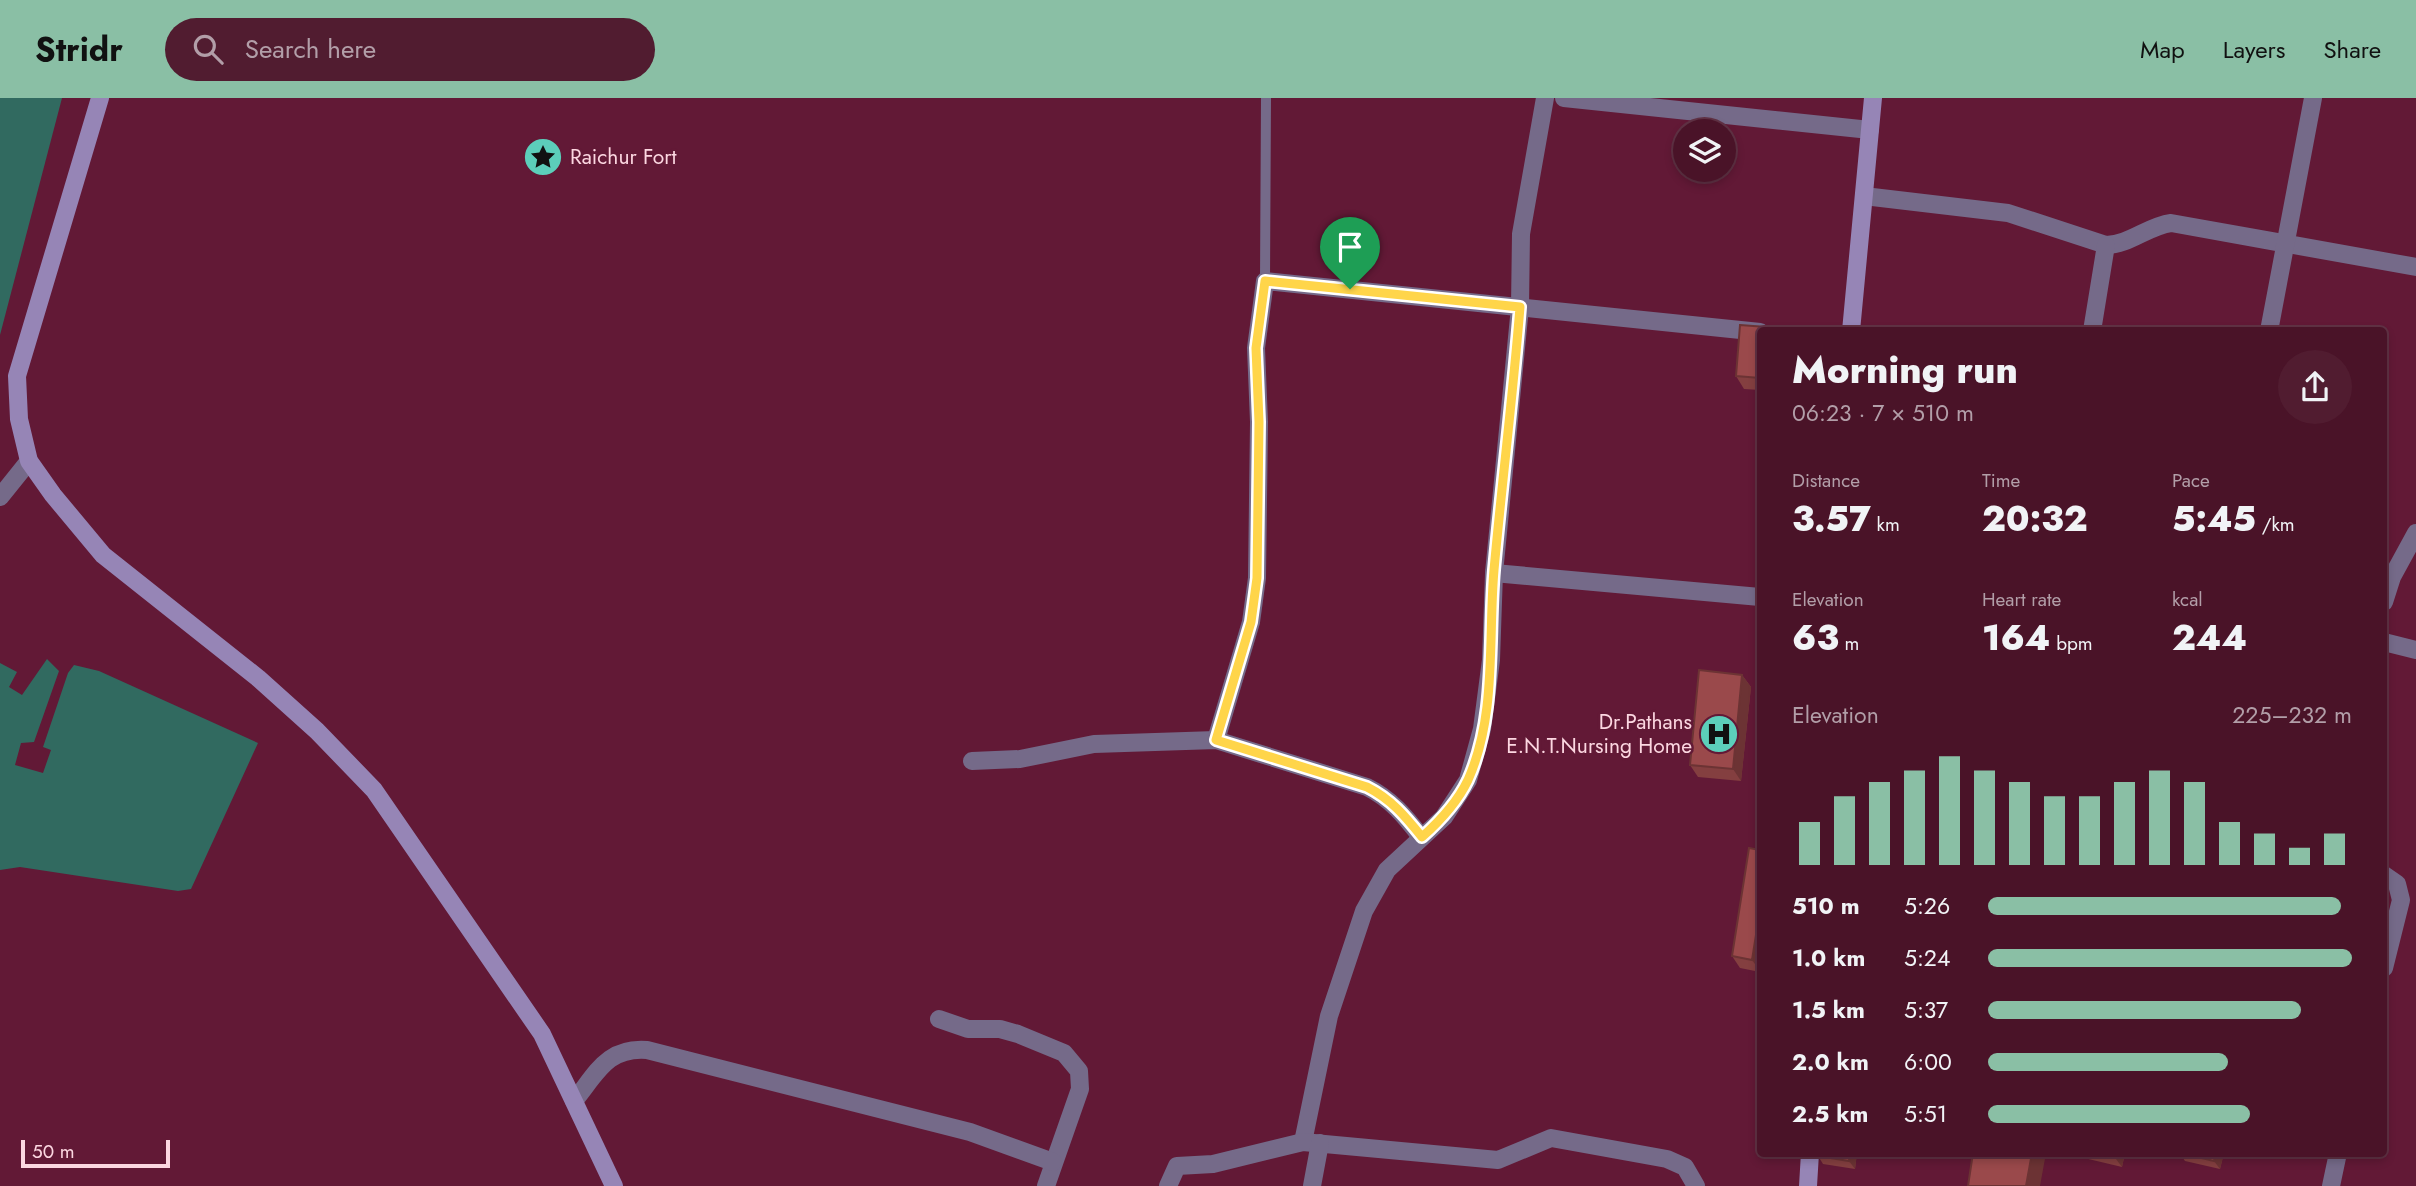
<!DOCTYPE html>
<meta charset="utf-8">
<style>
body{margin:0;font-family:Jost,sans-serif;background:#511c30;color:#f1f3f6;height:100vh;display:flex;flex-direction:column;font-size:26px;white-space:nowrap}
*{box-sizing:border-box;margin:0}
p{font-size:23px;color:#b29ea8}
.icon{flex:none;width:38px;height:38px;fill:none;stroke:currentColor;stroke-width:2;stroke-linecap:round;stroke-linejoin:round}
.map{position:relative;flex:1;overflow:hidden}
.drawer{position:absolute;left:1757px;top:229px;width:630px;height:830px;display:flex;flex-direction:column;background:#4a1328;border-radius:7px;box-shadow:0 4px 10px #0003,0 0 0 2px #613245}
.drawer>*{flex:none}
.controls{position:absolute;left:1673px;top:21px;display:grid;gap:14px}
.controls a{display:grid;place-items:center;width:63px;height:63px;border-radius:50%;background:#4a1328;box-shadow:0 4px 10px #0003,0 0 0 2px #613245;font-size:35px}
.scale{position:absolute;left:21px;bottom:18px;width:149px;box-sizing:border-box;padding-left:7px;border:4px solid #fcd7e1;border-top:0;font-size:19px;line-height:24px;white-space:nowrap;color:#fcd7e1;-webkit-text-stroke:5px #621936;paint-order:stroke}
.pin{position:absolute;display:grid;place-items:center;width:60px;height:60px;color:#fff;margin:-72px -30px;border-radius:50% 50% 50% 0;rotate:-45deg;box-shadow:0 0 7px #0007}
.pin .icon{rotate:45deg}
.round{display:grid;place-items:center;flex:none;width:74px;height:74px;border-radius:37px;background:#511c30}
.summary{display:flex;align-items:center;justify-content:space-between;height:119px;padding:0 35px}
h1{font-size:38px;font-weight:800;line-height:52px}
.stats{display:grid;grid-template-columns:repeat(3,1fr);gap:10px;height:119px;padding:7px 35px}
.stats div{display:grid;align-content:center}
.stats b{font-size:35px;font-weight:800}
.stats small{font-size:19px;font-weight:400}
.stats p{font-size:19px}
.chart{height:196px;padding:14px 35px}
.chart p{display:flex;justify-content:space-between}
.chart svg{width:100%;height:126px;margin-top:7px;stroke:#8abfa5;stroke-width:6}
ul{padding:0 35px;list-style:none;font-size:23px}
li{display:grid;grid-template-columns:112px 84px 1fr;align-items:center;height:52px}
li i{height:18px;border-radius:9px;background:#8abfa5}
header{display:flex;align-items:center;gap:42px;box-sizing:border-box;height:98px;padding:0 35px;background:#8abfa5;color:#111}
header strong{font-size:33px}
nav{display:flex;gap:38px;margin-inline-start:auto;font-size:24px}
.search{width:490px;height:63px;background:#511c30;display:flex;align-items:center;gap:18px;box-sizing:border-box;padding:0 24px;border-radius:38px;color:#b29ea8;font-size:26px}
.map>svg:first-child{display:block}
.water{fill:#316a60}
.lines{fill:none;stroke-linecap:round;stroke-linejoin:round}
.service{stroke:#756a89;stroke-width:10}
.minor{stroke:#756a89;stroke-width:18}
.tertiary{stroke:#756a89;stroke-width:18}
.secondary{stroke:#9685b6;stroke-width:18}
.wall{fill:#843f40}
.shaded-wall{fill:#6c3334}
.building{fill:#9a494b;stroke:#6c3334;stroke-width:2}
.route-casing{stroke:#fff;stroke-width:14}
.route{stroke:#ffd54a;stroke-width:9}
.labels{text-anchor:middle;stroke-width:5;stroke-linejoin:round;paint-order:stroke}
.poi-label{font-size:21px;fill:#fcd7e1;stroke:#621936;text-anchor:start}
</style>
<header>
<strong>Stridr</strong>
<div class="search"><svg class="icon" aria-label="search" viewBox="0 0 24 24"><circle cx="10" cy="10" r="6"/><path d="M15 15l6 6"/></svg>Search here</div>
<nav><a>Map</a><a>Layers</a><a>Share</a></nav>
</header>
<div class="map">
<svg width="2416" height="1088" viewBox="0 0 2416 1088">
<rect width="100%" height="100%" fill="#621936"/>
<g class="water">
<path d="M0,0H62L0,237Z"/>
<path d="M47,561L59,573L34,644L21,645L15,667L43,675L51,652L43,649L68,575L74,567L99,573L258,645L191,791L178,793L20,769L0,772V565L17,574L9,589L22,597Z"/>
</g>
<g class="lines">
<path class="service" d="M1265,183L1266,0"/>
<g class="minor">
<path d="M1564,0L1870,32"/>
<path d="M1864,98L2008,115L2106,147C2129,147 2148,128 2171,125L2416,169"/>
<path d="M2092,233L2106,147"/>
<path d="M2269,233L2313,0"/>
<path d="M1494,475L1760,499"/>
<path d="M2384,504L2392,479L2416,435"/>
<path d="M2384,544L2416,552"/>
<path d="M1216,642L1251,524L1257,480L1259,324L1256,250L1265,183L1760,234"/>
<path d="M972,663L1020,661L1094,646L1216,642L1367,689C1391,701 1405,718 1421,739"/>
<path d="M2384,777L2397,786L2401,802L2384,870"/>
<path d="M939,921L968,931H1000L1018,936L1064,955L1079,973L1080,991L1046,1088"/>
<path d="M574,1003C597,975 607,949 647,952L970,1034L1053,1064"/>
<path d="M1303,1044L1329,918L1364,813L1387,772L1444,719L1468,682L1482,631L1491,562L1494,475L1520,209L1521,136L1545,0"/>
<path d="M1168,1088L1177,1068L1213,1066L1303,1044L1498,1062L1551,1040L1667,1061L1685,1069L1696,1088"/>
<path d="M1312,1088L1320,1045"/>
<path d="M2331,1088L2338,1055"/>
</g>
<path class="tertiary" d="M0,399L29,363"/>
<g class="secondary">
<path d="M100,0L17,278L19,321L29,363L53,397L103,457L258,580L317,633L374,692L542,936L614,1088"/>
<path d="M1851,233L1873,0"/>
<path d="M1808,1088L1810,1055"/>
</g>
</g>
<g class="wall">
<path d="M1760,233V292L1744,291L1736,278Z"/>
<path d="M1742,577L1751,589L1741,683L1698,679L1690,667Z"/>
<path d="M1760,752V874L1740,870L1732,858Z"/>
<path d="M1857,1055L1855,1071L1823,1066L1818,1058Z"/>
<path d="M2063,1055H2125L2122,1069Z"/>
<path d="M2159,1055H2224L2220,1071L2185,1063L2180,1056L2179,1060Z"/>
</g>
<g class="shaded-wall">
<path d="M1742,577L1751,589L1741,683L1733,671Z"/>
<path d="M1760,812V873L1752,862Z"/>
<path d="M1850,1055H1857L1855,1071L1849,1063Z"/>
<path d="M2032,1055H2046L2040,1088H2026Z"/>
<path d="M2114,1055H2125L2122,1069L2113,1057Z"/>
<path d="M2216,1055H2224L2220,1071L2214,1063Z"/>
</g>
<g class="building">
<path d="M1740,227L1819,233H1760V280L1736,278Z"/>
<path d="M1699,572L1742,577L1733,671L1690,667Z"/>
<path d="M1749,750L1760,752V812L1752,862L1732,858Z"/>
<path d="M1818,1055H1850L1849,1063L1818,1058Z"/>
<path d="M1973,1055H2032L2026,1088H1968Z"/>
<path d="M2181,1055H2216L2214,1063Z"/>
</g>
<g class="lines">
<g class="route-casing">
<path id="route" d="M1265,183L1520,209C1513,297 1502,384 1494,472C1488,541 1497,617 1468,682C1457,705 1440,723 1422,739C1405,718 1391,701 1367,689L1216,642L1251,524L1257,480L1259,324L1256,250Z"/>
</g>
<use href="#route" class="route"/>
</g>
<defs>
<g id="sight-disc" transform="scale(2.0125)"><circle r="9.5" fill="#5cceba" stroke="#621936"/><path d="M0-6L1.8-2.2L6-1.7L2.9 1.2L3.7 5.4L0 3.3L-3.7 5.4L-2.9 1.2L-6-1.7L-1.8-2.2Z" fill="#111"/></g>
<g id="hospital-disc" transform="scale(2.0125)"><circle r="9.5" fill="#5cceba" stroke="#621936"/><path d="M-5-5h3v3.5h4V-5h3V5h-3V1.5h-4V5h-3Z" fill="#111"/></g>
</defs>
<g fill-rule="evenodd">
<use href="#sight-disc" x="543" y="59"/>
<use href="#hospital-disc" x="1719" y="636"/>
</g>
<g class="labels">
<g class="poi-label">
<text x="570" y="66">Raichur Fort</text>
<text x="1692" y="631" text-anchor="end">Dr.Pathans<tspan x="1692" dy="24">E.N.T.Nursing Home</tspan></text>
</g>
</g>
</svg>
<div class="controls">
<a><svg class="icon" aria-label="layers" viewBox="0 0 24 24"><path d="M12 4l9 5-9 5-9-5zM3 14l9 5 9-5"/></svg></a>
</div>
<div class="scale">50 m</div>
<div class="pin" style="left:1350px;top:191px;background:#1e9e55"><svg class="icon" aria-label="arrive" viewBox="0 0 24 24"><path d="M6 21V4h12l-3 4 3 4H6"/></svg></div>
<section class="drawer">
<div class="summary"><div><h1>Morning run</h1><p>06:23 · 7 × 510 m</p></div><a class="round"><svg class="icon" aria-label="share" viewBox="0 0 24 24"><path d="M12 15V3M7 8l5-5 5 5M5 13v7h14v-7"/></svg></a></div>
<div class="stats">
<div><p>Distance</p><b>3.57<small> km</small></b></div>
<div><p>Time</p><b>20:32</b></div>
<div><p>Pace</p><b>5:45<small> /km</small></b></div>
</div>
<div class="stats">
<div><p>Elevation</p><b>63<small> m</small></b></div>
<div><p>Heart rate</p><b>164<small> bpm</small></b></div>
<div><p>kcal</p><b>244</b></div>
</div>
<div class="chart"><p><span>Elevation</span>225–232 m</p>
<svg viewBox="0 0 160 44" preserveAspectRatio="none"><path d="M5 44V29M15 44V20M25 44V15M35 44V11M45 44V6M55 44V11M65 44V15M75 44V20M85 44V20M95 44V15M105 44V11M115 44V15M125 44V29M135 44V33M145 44V38M155 44V33"/></svg>
</div>
<ul>
<li><b>510 m</b>5:26<i style="width:97%"></i></li>
<li><b>1.0 km</b>5:24<i style="width:100%"></i></li>
<li><b>1.5 km</b>5:37<i style="width:86%"></i></li>
<li><b>2.0 km</b>6:00<i style="width:66%"></i></li>
<li><b>2.5 km</b>5:51<i style="width:72%"></i></li>
</ul>
</section>
</div>
